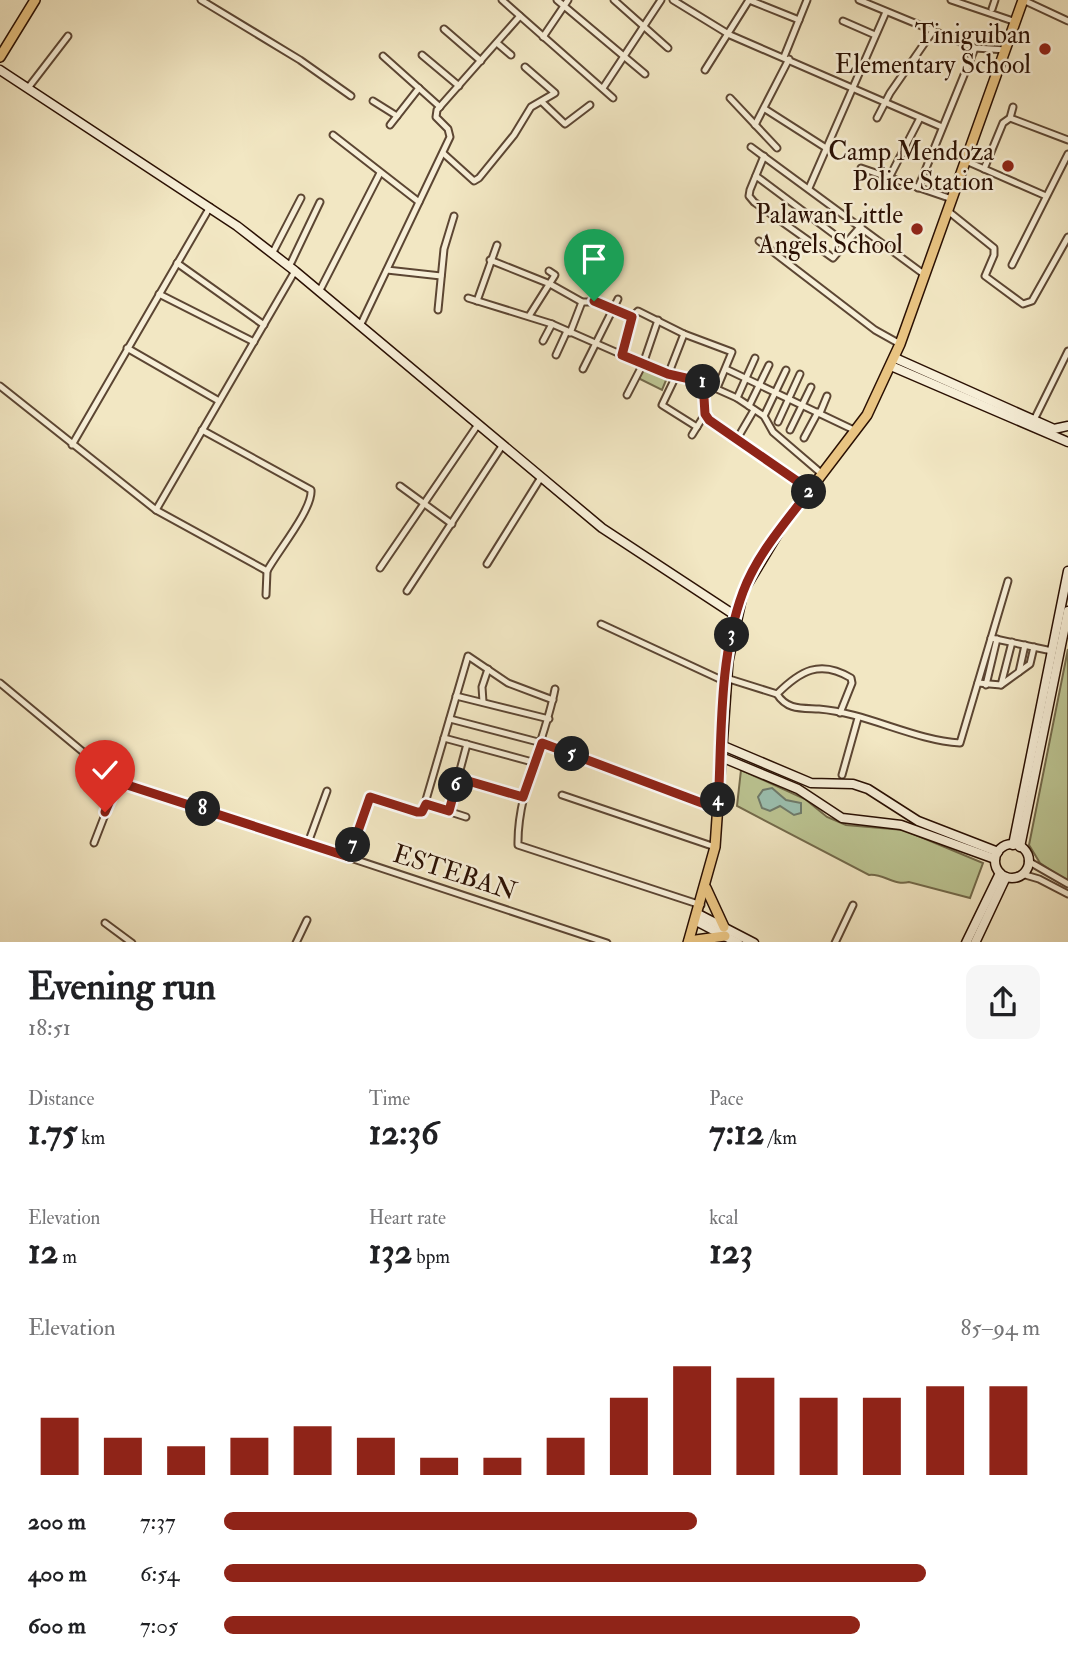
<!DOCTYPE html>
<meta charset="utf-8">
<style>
body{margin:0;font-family:"IM FELL Double Pica",serif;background:#f6f6f6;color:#202124;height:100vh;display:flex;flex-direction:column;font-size:26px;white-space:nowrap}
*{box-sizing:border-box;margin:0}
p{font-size:23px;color:#757577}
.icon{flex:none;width:38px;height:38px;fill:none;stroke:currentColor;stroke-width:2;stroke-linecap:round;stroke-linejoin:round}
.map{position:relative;height:942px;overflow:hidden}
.drawer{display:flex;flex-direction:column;background:#fff;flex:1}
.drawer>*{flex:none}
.pin{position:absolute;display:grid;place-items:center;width:60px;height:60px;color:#fff;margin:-72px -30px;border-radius:50% 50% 50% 0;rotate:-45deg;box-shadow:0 0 7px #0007}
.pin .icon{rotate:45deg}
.km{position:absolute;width:35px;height:35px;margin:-18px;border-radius:50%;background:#222;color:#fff;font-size:19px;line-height:35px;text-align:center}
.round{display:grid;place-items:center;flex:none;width:74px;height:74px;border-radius:14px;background:#f6f6f6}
.summary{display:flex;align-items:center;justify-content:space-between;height:119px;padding:0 28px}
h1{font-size:38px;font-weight:800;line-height:52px}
.stats{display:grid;grid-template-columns:repeat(3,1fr);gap:10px;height:119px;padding:7px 28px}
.stats div{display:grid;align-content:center}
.stats b{font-size:35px;font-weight:800}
.stats small{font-size:19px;font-weight:400}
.stats p{font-size:19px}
.chart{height:196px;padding:14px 28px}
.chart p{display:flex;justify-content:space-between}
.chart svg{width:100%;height:126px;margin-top:7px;stroke:#8f2418;stroke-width:6}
ul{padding:0 28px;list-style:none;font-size:23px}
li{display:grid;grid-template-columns:112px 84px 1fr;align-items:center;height:52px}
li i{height:18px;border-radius:9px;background:#8f2418}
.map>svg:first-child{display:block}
.green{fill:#bcc593;stroke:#736a4b;stroke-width:2}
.water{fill:#9bc0b1;stroke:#6e7a6b;stroke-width:2}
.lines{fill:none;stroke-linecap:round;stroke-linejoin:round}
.street-casing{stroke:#5c4633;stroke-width:9}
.secondary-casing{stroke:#2a1003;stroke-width:11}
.primary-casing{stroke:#2a1003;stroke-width:12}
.street{stroke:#f7efd8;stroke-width:5}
.secondary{stroke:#f7efd8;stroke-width:8}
.primary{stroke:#e9c482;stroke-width:9}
.route-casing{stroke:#fff;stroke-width:14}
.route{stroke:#8f2418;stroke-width:9}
.poi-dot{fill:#8f2418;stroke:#f7efd8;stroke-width:2.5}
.labels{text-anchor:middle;stroke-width:5;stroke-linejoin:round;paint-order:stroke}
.poi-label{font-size:26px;fill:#2a1003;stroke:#f7efd8;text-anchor:end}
.street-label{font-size:26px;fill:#2a1003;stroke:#f7efd8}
</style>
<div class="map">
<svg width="1068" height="943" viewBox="0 0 1068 943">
<rect width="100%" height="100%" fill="#f2e7c3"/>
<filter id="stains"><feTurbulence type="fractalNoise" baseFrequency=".00286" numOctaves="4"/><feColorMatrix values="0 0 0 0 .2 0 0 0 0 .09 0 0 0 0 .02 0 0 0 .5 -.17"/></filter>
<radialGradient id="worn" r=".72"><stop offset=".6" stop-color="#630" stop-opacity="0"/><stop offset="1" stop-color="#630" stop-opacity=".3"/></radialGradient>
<g class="green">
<path d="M643,367L667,378L662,390L638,378Z"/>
<path d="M1068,649V882L1040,863L1029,845Z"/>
<path d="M741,770L805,799L827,817L846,825L904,830L983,863L970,898L909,882C894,886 883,873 869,875L737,806Z"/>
</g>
<path class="water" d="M772,788L786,800L801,803V813L794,815L780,806L770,811L762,808L758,797L763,790Z"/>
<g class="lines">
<g class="street-casing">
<g id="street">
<path d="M201,0L300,60L351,96"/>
<path d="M502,0L613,98"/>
<path d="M557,0L645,74"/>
<path d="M614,0L668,48"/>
<path d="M673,0L730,35L942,127"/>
<path d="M749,0L799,20"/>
<path d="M859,0L975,48L1006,50"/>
<path d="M951,0L1016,22"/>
<path d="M1023,0L1068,21"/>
<path d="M992,9L995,0"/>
<path d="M843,21L875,35"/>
<path d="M444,29L481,61"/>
<path d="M543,37L568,0"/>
<path d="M497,43L511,55"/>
<path d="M422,55L459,86"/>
<path d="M383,56L440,107"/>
<path d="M784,57L807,0"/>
<path d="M705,70L749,0"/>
<path d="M28,88L68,36"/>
<path d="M603,88L661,0"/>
<path d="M730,98L777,148"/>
<path d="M373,101L397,116"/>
<path d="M542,102L565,124L590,105"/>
<path d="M765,109L826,148"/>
<path d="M877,118L890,93L933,31"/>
<path d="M1010,118L1068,140"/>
<path d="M390,125L419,88"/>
<path d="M755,125L789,59"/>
<path d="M333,135L419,202"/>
<path d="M751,147L925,275"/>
<path d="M443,153L474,181L479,178L514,135L531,107L555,93L525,67"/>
<path d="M764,156L750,190L749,196L754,202L833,258L861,226"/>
<path d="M966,161L1046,196"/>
<path d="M861,168L952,199"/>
<path d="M984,169L1003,123L1010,118L1013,107"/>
<path d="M756,176L847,244"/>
<path d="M890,176L920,118"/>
<path d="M809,188L886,12"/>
<path d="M918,188L975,48"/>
<path d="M948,211L994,248V255L985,276L1023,304L1032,301L1068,237"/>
<path d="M759,241L875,330L900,344"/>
<path d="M272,254L301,198"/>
<path d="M490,260L550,284L582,302H599L632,317"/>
<path d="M177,263L264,325"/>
<path d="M1012,265L1068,154"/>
<path d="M289,267L320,202"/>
<path d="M387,270L441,276"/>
<path d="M319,292L380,173"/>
<path d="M159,294L254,342"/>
<path d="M468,298L552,324L668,375L699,381L737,398L764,416L773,432L822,474"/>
<path d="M477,301L497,245"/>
<path d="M438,310L444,249L454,216"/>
<path d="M529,316L555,275L549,271"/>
<path d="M360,326L450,137L448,129L436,117L437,110L520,16"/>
<path d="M570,333L582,302"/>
<path d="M543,341L552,324"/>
<path d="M127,348L219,401"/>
<path d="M556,355L567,331"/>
<path d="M622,355L632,317L638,311L684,334L732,352L717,388"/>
<path d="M583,369L618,299"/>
<path d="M726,369L856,431"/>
<path d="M668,375L684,334"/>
<path d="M676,376L662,405L697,427"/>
<path d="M703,382L705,414L709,420L810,490"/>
<path d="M0,386L156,510L267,571C277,552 313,509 311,490L202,430"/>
<path d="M627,395L643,364L658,320"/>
<path d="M737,398L755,358"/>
<path d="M749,406L769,365"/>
<path d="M820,413L827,396"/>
<path d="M764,416L786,370"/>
<path d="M1034,420L1068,351"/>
<path d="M778,422L800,374"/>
<path d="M790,430L811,387"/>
<path d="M692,435L705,414"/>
<path d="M804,438L818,412"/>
<path d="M737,439L754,410"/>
<path d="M72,445L210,207"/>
<path d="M400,486L452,524"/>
<path d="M156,510L295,271"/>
<path d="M487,564L540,479"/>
<path d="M380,568L477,426"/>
<path d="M407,591L502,446"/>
<path d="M266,595L267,571"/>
<path d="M601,624L726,682"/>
<path d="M991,638L1052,651"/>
<path d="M1019,672L1025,645"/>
<path d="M726,678L777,694C800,671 820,659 851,678L852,683L840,713"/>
<path d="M0,683L118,781L607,943"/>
<path d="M978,683L1001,685L1030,664L1034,647"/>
<path d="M986,685L997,639"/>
<path d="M1001,685L1012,642"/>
<path d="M555,689C545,741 517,792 518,845L701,905"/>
<path d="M777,694C787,710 801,708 819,709C867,713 913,740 960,743L1008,581"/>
<path d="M456,696L549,719"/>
<path d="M483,702L482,687L488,669"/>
<path d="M450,719L542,743L718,809"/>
<path d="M444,738L536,763"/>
<path d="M842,775L858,718"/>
<path d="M458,778L523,797"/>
<path d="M562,795L715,847"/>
<path d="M426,804L466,817"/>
<path d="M449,811L467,744"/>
<path d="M94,843L118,781"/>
<path d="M308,843L327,791"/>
<path d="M349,857L371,797L417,812L423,810L468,656L508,683L553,700"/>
<path d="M1028,861L1068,884"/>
<path d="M1022,874L1039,879L1068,894"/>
<path d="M105,923L132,943"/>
<path d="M296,943L307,920"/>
<path d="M835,943L853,905"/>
</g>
</g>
<g class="secondary-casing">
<g id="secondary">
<path d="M0,70L237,226L295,271L602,528L736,616"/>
<path d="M895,358L1054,429L1068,426"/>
<path d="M891,366L1068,442"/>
<path d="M721,745L811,783L853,784L868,789L918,821L998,852"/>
<path d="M721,757L798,789L842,818L901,825L995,859"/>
<circle cx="1012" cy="861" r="17"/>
<path d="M1013,845L1068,571"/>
<path d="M1020,847L1068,611"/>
<path d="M698,914L754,943"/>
<path d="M696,921L738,943"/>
<path d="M966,943L1000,873"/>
<path d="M975,943L1006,877"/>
</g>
</g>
<g class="primary-casing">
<g id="primary">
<path d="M0,57L35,0"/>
<path d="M706,888L724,927"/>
<path d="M689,941L725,936"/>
<path d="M688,943L715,847L728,661L743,591L781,528L867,415L900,344L1023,0"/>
</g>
</g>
<use href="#street" class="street"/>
<use href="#secondary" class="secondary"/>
<use href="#primary" class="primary"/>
</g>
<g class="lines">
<g class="route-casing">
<path id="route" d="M105,812L118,782L349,857L370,797L417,812H422L426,804L449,811L458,778L523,797L542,743L718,809C722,739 718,659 743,592C757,554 786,522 810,490L709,420L705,414L703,382L668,374L622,355L632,317L594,301"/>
</g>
<use href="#route" class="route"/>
</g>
<g class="poi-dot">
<circle cx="1045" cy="49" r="7"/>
<circle cx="1008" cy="166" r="7"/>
<circle cx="917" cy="229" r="7"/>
</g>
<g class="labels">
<g class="poi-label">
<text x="1031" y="43">Tiniguiban<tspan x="1031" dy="30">Elementary School</tspan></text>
<text x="994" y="160">Camp Mendoza<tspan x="994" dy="30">Police Station</tspan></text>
<text x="903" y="223">Palawan Little<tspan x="903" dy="30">Angels School</tspan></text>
</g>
<g class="street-label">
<text transform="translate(455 872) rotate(18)" y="9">ESTEBAN</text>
</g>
</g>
<rect width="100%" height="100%" filter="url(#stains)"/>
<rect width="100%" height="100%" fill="url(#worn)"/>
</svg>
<div class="pin" style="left:594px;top:301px;background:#1e9e55"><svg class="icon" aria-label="arrive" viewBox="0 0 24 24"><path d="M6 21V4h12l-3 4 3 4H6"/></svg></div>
<div class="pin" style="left:105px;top:812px;background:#d93025"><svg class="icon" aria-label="check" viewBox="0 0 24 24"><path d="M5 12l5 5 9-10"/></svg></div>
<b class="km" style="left:703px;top:382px">1</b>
<b class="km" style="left:809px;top:492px">2</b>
<b class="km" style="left:732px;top:635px">3</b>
<b class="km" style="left:718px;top:800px">4</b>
<b class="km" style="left:572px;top:754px">5</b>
<b class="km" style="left:456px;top:785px">6</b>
<b class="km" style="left:353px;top:845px">7</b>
<b class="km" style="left:203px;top:809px">8</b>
</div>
<section class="drawer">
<div class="summary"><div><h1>Evening run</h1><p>18:51</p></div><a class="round"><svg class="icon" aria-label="share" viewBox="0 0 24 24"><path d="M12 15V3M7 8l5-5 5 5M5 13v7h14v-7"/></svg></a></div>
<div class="stats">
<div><p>Distance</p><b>1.75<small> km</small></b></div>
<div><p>Time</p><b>12:36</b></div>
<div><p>Pace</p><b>7:12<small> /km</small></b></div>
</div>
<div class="stats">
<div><p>Elevation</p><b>12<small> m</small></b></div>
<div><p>Heart rate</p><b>132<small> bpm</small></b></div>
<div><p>kcal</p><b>123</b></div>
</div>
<div class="chart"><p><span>Elevation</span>85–94 m</p>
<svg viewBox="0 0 160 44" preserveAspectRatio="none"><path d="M5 44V24M15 44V31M25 44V34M35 44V31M45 44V27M55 44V31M65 44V38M75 44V38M85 44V31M95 44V17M105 44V6M115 44V10M125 44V17M135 44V17M145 44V13M155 44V13"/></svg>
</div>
<ul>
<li><b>200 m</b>7:37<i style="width:58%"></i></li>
<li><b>400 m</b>6:54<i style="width:86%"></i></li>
<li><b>600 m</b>7:05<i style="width:78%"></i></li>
</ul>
</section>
